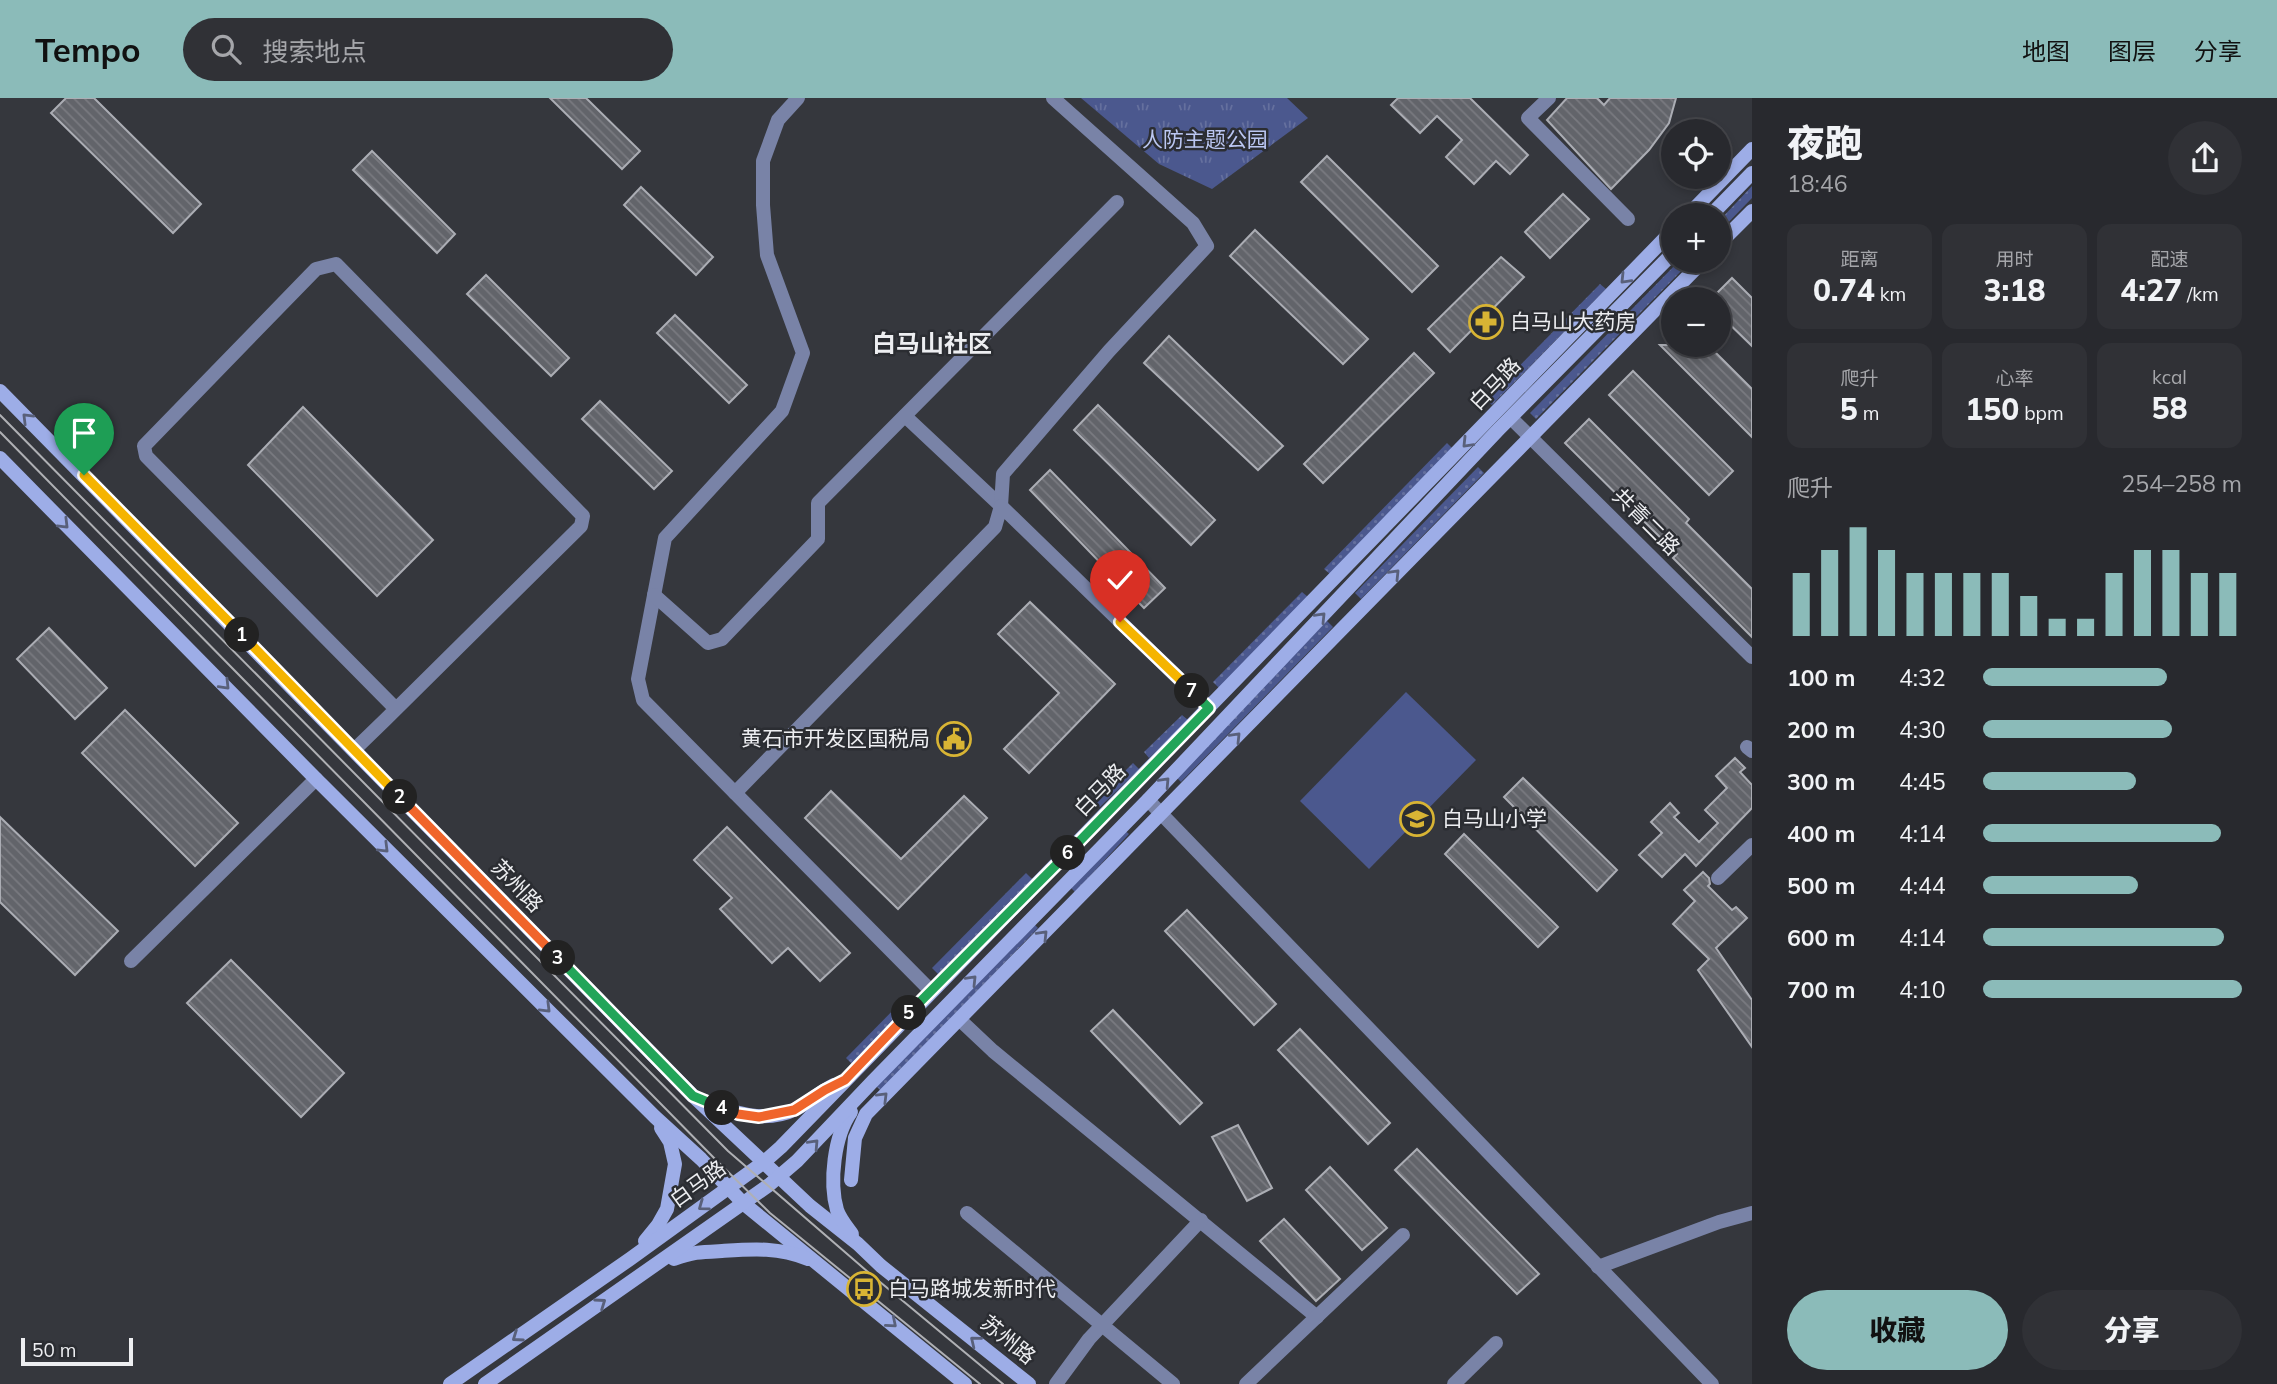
<!DOCTYPE html>
<html lang="zh">
<meta charset="utf-8">
<style>
body{margin:0;font-family:Mulish,"Noto Sans SC",sans-serif;background:#303136;color:#f1f3f6;height:100vh;display:flex;flex-direction:column;font-size:26px;white-space:nowrap}
*{box-sizing:border-box;margin:0}
p{font-size:23px;color:#a5a6aa}
.icon{flex:none;width:38px;height:38px;fill:none;stroke:currentColor;stroke-width:2;stroke-linecap:round;stroke-linejoin:round}
.map{position:relative;flex:1;overflow:hidden}
.drawer{display:flex;flex-direction:column;background:#28292e;width:525px}
.drawer>*{flex:none}
.controls{position:absolute;left:1661px;top:21px;display:grid;gap:14px}
.controls a{display:grid;place-items:center;width:70px;height:70px;border-radius:50%;background:#28292e;box-shadow:0 4px 10px #0003,0 0 0 2px #44454a;font-size:35px}
.scale{position:absolute;left:21px;bottom:18px;width:112px;box-sizing:border-box;padding-left:7px;border:4px solid #edeef1;border-top:0;font-size:19px;line-height:24px;white-space:nowrap;color:#edeef1;-webkit-text-stroke:5px #2b2d32;paint-order:stroke}
.pin{position:absolute;display:grid;place-items:center;width:60px;height:60px;color:#fff;margin:-72px -30px;border-radius:50% 50% 50% 0;rotate:-45deg;box-shadow:0 0 7px #0007}
.pin .icon{rotate:45deg}
.km{position:absolute;width:35px;height:35px;margin:-18px;border-radius:50%;background:#222;color:#fff;font-size:19px;line-height:35px;text-align:center}
.round{display:grid;place-items:center;flex:none;width:74px;height:74px;border-radius:37px;background:#303136}
.summary{display:flex;align-items:center;justify-content:space-between;height:119px;padding:0 35px}
h1{font-size:38px;font-weight:800;line-height:52px}
.metrics{display:grid;grid-template-columns:repeat(3,1fr);gap:10px;height:119px;padding:7px 35px}
.metrics div{display:grid;align-content:center;border-radius:14px;background:#303136;text-align:center}
.metrics b{font-size:30px;font-weight:800}
.metrics small{font-size:19px;font-weight:400}
.metrics p{font-size:19px}
.chart{height:196px;padding:14px 35px}
.chart p{display:flex;justify-content:space-between}
.chart svg{width:100%;height:126px;margin-top:7px;stroke:#8bbbb9;stroke-width:6}
.button{display:flex;gap:14px;margin-top:auto;padding:14px 35px}
.button a{flex:1;height:80px;border-radius:42px;background:#8bbbb9;color:#111;font-size:28px;font-weight:800;line-height:80px;text-align:center}
.button a+a{background:#303136;color:#f1f3f6}
ul{padding:0 35px;list-style:none;font-size:23px}
li{display:grid;grid-template-columns:112px 84px 1fr;align-items:center;height:52px}
li i{height:18px;border-radius:9px;background:#8bbbb9}
header{display:flex;align-items:center;gap:42px;box-sizing:border-box;height:98px;padding:0 35px;background:#8bbbb9;color:#111}
header strong{font-size:33px}
nav{display:flex;gap:38px;margin-inline-start:auto;font-size:24px}
.search{width:490px;height:63px;background:#303136;display:flex;align-items:center;gap:18px;box-sizing:border-box;padding:0 24px;border-radius:38px;color:#a5a6aa;font-size:26px}
main{display:flex;flex:1;min-height:0}
.map>svg:first-child{display:block}
.grass{fill:url(#grass-dots)}
.park{fill:url(#park-tufts)}
.garden{fill:#4b588e}
.building{fill:url(#building-back-hatch);stroke:#abadb4;stroke-width:2}
.lines{fill:none;stroke-linecap:round;stroke-linejoin:round}
.street{stroke:#7983a7;stroke-width:14}
.secondary{stroke:#9dade7;stroke-width:14}
.tram{stroke:#afb0b4;stroke-width:2}
.oneway{stroke:#59607a}
.split-1-casing{stroke:#fff;stroke-width:14}
.split-2-casing{stroke:#fff;stroke-width:14}
.split-3-casing{stroke:#fff;stroke-width:14}
.split-4-casing{stroke:#fff;stroke-width:14}
.split-5-casing{stroke:#fff;stroke-width:14}
.split-6-casing{stroke:#fff;stroke-width:14}
.split-7-casing{stroke:#fff;stroke-width:14}
.split-8-casing{stroke:#fff;stroke-width:14}
.split-1{stroke:#f5b400;stroke-width:9}
.split-2{stroke:#f5b400;stroke-width:9}
.split-3{stroke:#f0652b;stroke-width:9}
.split-4{stroke:#22a559;stroke-width:9}
.split-5{stroke:#f0652b;stroke-width:9}
.split-6{stroke:#22a559;stroke-width:9}
.split-7{stroke:#22a559;stroke-width:9}
.split-8{stroke:#f5b400;stroke-width:9}
.labels{text-anchor:middle;stroke-width:5;stroke-linejoin:round;paint-order:stroke}
.park-label{font-size:21px;fill:#bbc7f2;stroke:#2b2d32}
.poi-label{font-size:21px;fill:#edeef1;stroke:#2b2d32;text-anchor:start}
.street-label{font-size:21px;fill:#edeef1;stroke:#2b2d32}
.quarter-label{font-size:24px;font-weight:bold;fill:#edeef1;stroke:#2b2d32}
</style>
<header>
<strong>Tempo</strong>
<div class="search"><svg class="icon" aria-label="search" viewBox="0 0 24 24"><circle cx="10" cy="10" r="6"/><path d="M15 15l6 6"/></svg>搜索地点</div>
<nav><a>地图</a><a>图层</a><a>分享</a></nav>
</header>
<main>
<div class="map">
<svg width="1752" height="1286" viewBox="0 0 1752 1286">
<defs>
<pattern id="grass-dots" width="8" height="8" patternUnits="userSpaceOnUse" patternTransform="scale(1.75)"><rect width="8" height="8" fill="#4b588e"/><path d="M2 2h.1M6 6h.1" fill="none" stroke="#65709e" stroke-width="1.8" stroke-linecap="round"/></pattern>
<pattern id="park-tufts" width="24" height="20" patternUnits="userSpaceOnUse" patternTransform="scale(1.75)"><rect width="24" height="20" fill="#4b588e"/><path d="M3 7l-1-3M5 7V3M7 7l1-3M15 17l-1-3M17 17v-4M19 17l1-3" fill="none" stroke="#65709e"/></pattern>
<pattern id="building-back-hatch" width="6" height="6" patternUnits="userSpaceOnUse" patternTransform="scale(1.75)"><rect width="6" height="6" fill="#62646a"/><path d="M-1 5l2 2M0 0l6 6M5-1l2 2" fill="none" stroke="#797a80"/></pattern>
</defs>
<rect width="100%" height="100%" fill="#35373d"/>
<g class="grass">
<path d="M1752,88V100L1719,134V123Z"/>
<path d="M1679,163H1691L1536,321L1530,315Z"/>
<path d="M1600,186L1606,191L1492,307L1486,302Z"/>
<path d="M1447,345L1453,351L1330,476L1324,471Z"/>
<path d="M1478,369L1484,375L1361,501L1355,495Z"/>
<path d="M1302,494L1308,499L1219,590L1213,584Z"/>
<path d="M1327,523L1333,529L1181,684L1175,678Z"/>
<path d="M1182,617L1188,622L1149,660L1144,654Z"/>
<path d="M1133,665L1139,671L1100,709L1095,703Z"/>
<path d="M1123,731L1129,736L1075,794L1069,788Z"/>
<path d="M1026,775L1032,781L938,876L932,870Z"/>
<path d="M1032,824L1038,830L881,993L875,987Z"/>
<path d="M906,899L912,905L852,966L846,960Z"/>
</g>
<path class="park" d="M1081,0H1287L1308,20L1212,91L1159,66Z"/>
<path class="garden" d="M1406,594L1476,662L1369,771L1300,703Z"/>
<g class="building">
<path d="M66,0H94L201,106L173,135L51,15Z"/>
<path d="M550,0H586L640,53L622,71Z"/>
<path d="M1398,0H1470L1528,57L1510,76L1496,63L1474,86L1446,59L1462,42L1437,18L1420,35L1391,7Z"/>
<path d="M1567,0H1597L1604,7L1610,0H1676L1669,25L1649,52L1611,91L1547,22Z"/>
<path d="M372,53L455,136L437,155L353,72Z"/>
<path d="M1327,58L1438,168L1412,194L1301,84Z"/>
<path d="M641,89L713,159L696,177L624,107Z"/>
<path d="M1563,96L1589,121L1550,160L1525,134Z"/>
<path d="M1255,132L1368,241L1343,266L1230,158Z"/>
<path d="M1501,159L1524,179L1450,254L1428,231Z"/>
<path d="M486,177L569,260L551,278L467,196Z"/>
<path d="M1732,180L1752,200V248L1718,215V194Z"/>
<path d="M675,217L747,287L729,305L657,235Z"/>
<path d="M1169,238L1283,348L1258,372L1144,265Z"/>
<path d="M1660,247H1708L1752,291V339Z"/>
<path d="M1414,255L1434,275L1323,385L1304,366Z"/>
<path d="M1633,273L1733,373L1709,397L1609,297Z"/>
<path d="M600,303L672,373L654,391L582,321Z"/>
<path d="M1098,307L1215,422L1191,447L1074,332Z"/>
<path d="M303,309L433,442L377,498L248,367Z"/>
<path d="M1589,321L1689,421L1686,425L1752,491V539L1673,460L1677,456L1565,345Z"/>
<path d="M1050,372L1165,490L1144,510L1030,392Z"/>
<path d="M1030,504L1115,586L1029,675L1004,651L1059,595L998,536Z"/>
<path d="M49,530L107,590L75,621L17,561Z"/>
<path d="M125,612L238,725L195,768L82,655Z"/>
<path d="M1735,660L1745,670L1740,674L1752,687V710L1696,768L1685,756L1662,779L1639,757L1662,735L1651,724L1670,705L1679,715L1674,719L1699,744L1718,725L1705,712L1727,690L1716,678Z"/>
<path d="M1523,680L1617,772L1597,793L1504,699Z"/>
<path d="M831,693L901,761L964,698L987,720L898,811L805,720Z"/>
<path d="M0,719L118,833L75,877L0,804Z"/>
<path d="M727,729L850,855L820,883L788,850L772,865L720,811L732,800L694,762Z"/>
<path d="M1464,736L1558,829L1538,849L1445,756Z"/>
<path d="M1703,774L1709,780L1710,786L1708,788L1732,812L1736,809L1747,820L1716,850L1752,902V949L1698,872L1709,861L1673,826L1695,803L1684,792Z"/>
<path d="M1187,812L1276,906L1254,927L1165,833Z"/>
<path d="M231,862L344,975L301,1019L187,905Z"/>
<path d="M1113,912L1202,1005L1180,1026L1091,933Z"/>
<path d="M1300,931L1390,1025L1368,1046L1278,952Z"/>
<path d="M1238,1027L1272,1090L1247,1103L1212,1039Z"/>
<path d="M1417,1051L1539,1176L1517,1196L1395,1072Z"/>
<path d="M1330,1069L1387,1130L1362,1152L1306,1092Z"/>
<path d="M1284,1121L1340,1181L1316,1203L1260,1143Z"/>
</g>
<g class="lines">
<g class="street">
<path d="M798,0L778,22L763,63V107L767,157L803,255L782,313L665,440L638,581L643,602L931,893"/>
<path d="M1549,0L1528,20L1628,121"/>
<path d="M905,318L1001,408"/>
<path d="M1511,320L1752,559"/>
<path d="M1001,408L1003,376L1109,253L1207,148L1193,125L1053,0"/>
<path d="M654,497L708,545L722,541L818,441V405L1117,104"/>
<path d="M1747,649L1752,653"/>
<path d="M354,652L385,622L581,428L583,418L336,166L316,171L144,348L146,358L396,611"/>
<path d="M735,695L995,429L1001,408L1209,610"/>
<path d="M1148,702L1712,1286"/>
<path d="M1718,780L1752,747"/>
<path d="M131,863L316,681"/>
<path d="M960,922L993,953L1317,1219"/>
<path d="M967,1115L1173,1286"/>
<path d="M1598,1169L1719,1124L1752,1115"/>
<path d="M1056,1286L1089,1241L1201,1122"/>
<path d="M1246,1286L1403,1137"/>
<path d="M1454,1286L1496,1245"/>
</g>
<g class="secondary">
<path d="M1688,117L1752,51"/>
<path d="M1711,117L1752,75"/>
<path d="M1718,147L1752,113"/>
<path d="M0,293L693,998L810,1108L858,1146L881,1168L1029,1286"/>
<path d="M0,360L316,681L655,1019L701,1061L743,1105L965,1286"/>
<path d="M704,1003C733,1015 765,1026 796,1011C809,1004 820,994 834,987"/>
<path d="M851,1014C834,1038 829,1084 837,1112C840,1121 847,1129 852,1136"/>
<path d="M851,1082L855,1040L866,1016L1703,163"/>
<path d="M645,1143L658,1127L667,1111L675,1066L670,1044L661,1030"/>
<path d="M674,1161C693,1154 701,1154 722,1153C753,1151 778,1149 808,1161"/>
<path d="M450,1286L630,1161L764,1064L781,1049C1077,743 1376,438 1673,132"/>
<path d="M485,1286L769,1087L797,1063L873,983L1148,702L1499,331L1673,155"/>
</g>
<g class="tram">
<path d="M0,317L728,1053L868,1174L1003,1286"/>
<path d="M0,334L718,1064L770,1115L980,1286"/>
</g>
</g>
<defs><path id="oneway-chevron" d="M-2-3.5L2.5 0L-2 3.5" fill="none" stroke-width="1.6" stroke-linecap="round" stroke-linejoin="round" transform="scale(1.75)"/></defs>
<g class="oneway">
<use href="#oneway-chevron" transform="translate(1625 181) rotate(134)"/>
<use href="#oneway-chevron" transform="translate(27 320) rotate(-135)"/>
<use href="#oneway-chevron" transform="translate(1467 345) rotate(134)"/>
<use href="#oneway-chevron" transform="translate(64 426) rotate(45)"/>
<use href="#oneway-chevron" transform="translate(1395 476) rotate(-46)"/>
<use href="#oneway-chevron" transform="translate(1321 519) rotate(-46)"/>
<use href="#oneway-chevron" transform="translate(225 587) rotate(46)"/>
<use href="#oneway-chevron" transform="translate(1236 639) rotate(-46)"/>
<use href="#oneway-chevron" transform="translate(1165 684) rotate(-47)"/>
<use href="#oneway-chevron" transform="translate(384 750) rotate(45)"/>
<use href="#oneway-chevron" transform="translate(1043 837) rotate(-46)"/>
<use href="#oneway-chevron" transform="translate(972 882) rotate(-46)"/>
<use href="#oneway-chevron" transform="translate(546 910) rotate(45)"/>
<use href="#oneway-chevron" transform="translate(883 999) rotate(-45)"/>
<use href="#oneway-chevron" transform="translate(814 1046) rotate(-47)"/>
<use href="#oneway-chevron" transform="translate(703 1108) rotate(144)"/>
<use href="#oneway-chevron" transform="translate(601 1205) rotate(-35)"/>
<use href="#oneway-chevron" transform="translate(892 1225) rotate(40)"/>
<use href="#oneway-chevron" transform="translate(517 1239) rotate(145)"/>
<use href="#oneway-chevron" transform="translate(975 1243) rotate(-141)"/>
</g>
<g class="lines">
<g class="split-1-casing">
<path id="split-1" d="M84,377L242,537"/>
</g>
<g class="split-2-casing">
<path id="split-2" d="M242,537L400,699"/>
</g>
<g class="split-3-casing">
<path id="split-3" d="M400,699L558,860"/>
</g>
<g class="split-4-casing">
<path id="split-4" d="M558,860L693,998L722,1010"/>
</g>
<g class="split-5-casing">
<path id="split-5" d="M722,1010L738,1016L759,1019L794,1012L825,992L845,982L909,915"/>
</g>
<g class="split-6-casing">
<path id="split-6" d="M909,915L1068,755"/>
</g>
<g class="split-7-casing">
<path id="split-7" d="M1068,755L1209,610L1192,593"/>
</g>
<g class="split-8-casing">
<path id="split-8" d="M1120,524L1192,593"/>
</g>
<use href="#split-1" class="split-1"/>
<use href="#split-2" class="split-2"/>
<use href="#split-3" class="split-3"/>
<use href="#split-4" class="split-4"/>
<use href="#split-5" class="split-5"/>
<use href="#split-6" class="split-6"/>
<use href="#split-7" class="split-7"/>
<use href="#split-8" class="split-8"/>
</g>
<defs>
<g id="pharmacy-ring" transform="scale(1.75)"><circle r="9.5" fill="#2b2d32" stroke="#d8b434" stroke-width="1.5"/><path d="M-2-6h4v4h4v4h-4v4h-4v-4h-4v-4h4Z" fill="#d8b434"/></g>
<g id="civic-ring" transform="scale(1.75)"><circle r="9.5" fill="#2b2d32" stroke="#d8b434" stroke-width="1.5"/><path d="M-.6-6.5H3V-4.5H.6V-3L4-1V1h2V6H-6V1h2V-1L-.6-3ZM-1.2 2.5V6h2.4V2.5Z" fill="#d8b434"/></g>
<g id="school-ring" transform="scale(1.75)"><circle r="9.5" fill="#2b2d32" stroke="#d8b434" stroke-width="1.5"/><path d="M0-5L7-2L0 1L-7-2ZM-4 1L0 2.5L4 1V4Q0 6-4 4Z" fill="#d8b434"/></g>
<g id="bus-ring" transform="scale(1.75)"><circle r="9.5" fill="#2b2d32" stroke="#d8b434" stroke-width="1.5"/><path d="M-5-6H5V4H4V6H2V4H-2V6H-4V4H-5ZM-3.5-4V0h7V-4ZM-3.5 1.2v1.5H-2V1.2ZM2 1.2v1.5H3.5V1.2Z" fill="#d8b434"/></g>
</defs>
<g fill-rule="evenodd">
<use href="#pharmacy-ring" x="1486" y="224"/>
<use href="#civic-ring" x="954" y="641"/>
<use href="#school-ring" x="1417" y="721"/>
<use href="#bus-ring" x="864" y="1191"/>
</g>
<g class="labels">
<g class="park-label">
<text x="1205" y="49">人防主题公园</text>
</g>
<g class="poi-label">
<text x="1510" y="231">白马山大药房</text>
<text x="930" y="648" text-anchor="end">黄石市开发区国税局</text>
<text x="1442" y="728">白马山小学</text>
<text x="888" y="1198">白马路城发新时代</text>
</g>
<g class="street-label">
<text transform="translate(1495 286) rotate(-46)" y="7">白马路</text>
<text transform="translate(1646 424) rotate(45)" y="7">共青二路</text>
<text transform="translate(1100 692) rotate(-46)" y="7">白马路</text>
<text transform="translate(517 788) rotate(46)" y="7">苏州路</text>
<text transform="translate(698 1086) rotate(-36)" y="7">白马路</text>
<text transform="translate(1008 1242) rotate(39)" y="7">苏州路</text>
</g>
<g class="quarter-label">
<text x="932" y="254">白马山社区</text>
</g>
</g>
</svg>
<div class="controls">
<a><svg class="icon" aria-label="locate" viewBox="0 0 24 24"><circle cx="12" cy="12" r="6"/><path d="M12 2v4M12 18v4M2 12h4M18 12h4"/></svg></a>
<a>+</a>
<a>−</a>
</div>
<div class="scale">50 m</div>
<div class="pin" style="left:84px;top:377px;background:#1e9e55"><svg class="icon" aria-label="arrive" viewBox="0 0 24 24"><path d="M6 21V4h12l-3 4 3 4H6"/></svg></div>
<div class="pin" style="left:1120px;top:524px;background:#d93025"><svg class="icon" aria-label="check" viewBox="0 0 24 24"><path d="M5 12l5 5 9-10"/></svg></div>
<b class="km" style="left:242px;top:537px">1</b>
<b class="km" style="left:400px;top:699px">2</b>
<b class="km" style="left:558px;top:860px">3</b>
<b class="km" style="left:722px;top:1010px">4</b>
<b class="km" style="left:909px;top:915px">5</b>
<b class="km" style="left:1068px;top:755px">6</b>
<b class="km" style="left:1192px;top:593px">7</b>
</div>
<section class="drawer">
<div class="summary"><div><h1>夜跑</h1><p>18:46</p></div><a class="round"><svg class="icon" aria-label="share" viewBox="0 0 24 24"><path d="M12 15V3M7 8l5-5 5 5M5 13v7h14v-7"/></svg></a></div>
<div class="metrics">
<div><p>距离</p><b>0.74<small> km</small></b></div>
<div><p>用时</p><b>3:18</b></div>
<div><p>配速</p><b>4:27<small> /km</small></b></div>
</div>
<div class="metrics">
<div><p>爬升</p><b>5<small> m</small></b></div>
<div><p>心率</p><b>150<small> bpm</small></b></div>
<div><p>kcal</p><b>58</b></div>
</div>
<div class="chart"><p><span>爬升</span>254–258 m</p>
<svg viewBox="0 0 160 44" preserveAspectRatio="none"><path d="M5 44V22M15 44V14M25 44V6M35 44V14M45 44V22M55 44V22M65 44V22M75 44V22M85 44V30M95 44V38M105 44V38M115 44V22M125 44V14M135 44V14M145 44V22M155 44V22"/></svg>
</div>
<ul>
<li><b>100 m</b>4:32<i style="width:71%"></i></li>
<li><b>200 m</b>4:30<i style="width:73%"></i></li>
<li><b>300 m</b>4:45<i style="width:59%"></i></li>
<li><b>400 m</b>4:14<i style="width:92%"></i></li>
<li><b>500 m</b>4:44<i style="width:60%"></i></li>
<li><b>600 m</b>4:14<i style="width:93%"></i></li>
<li><b>700 m</b>4:10<i style="width:100%"></i></li>
</ul>
<div class="button"><a>收藏</a><a>分享</a></div>
</section>
</main>
